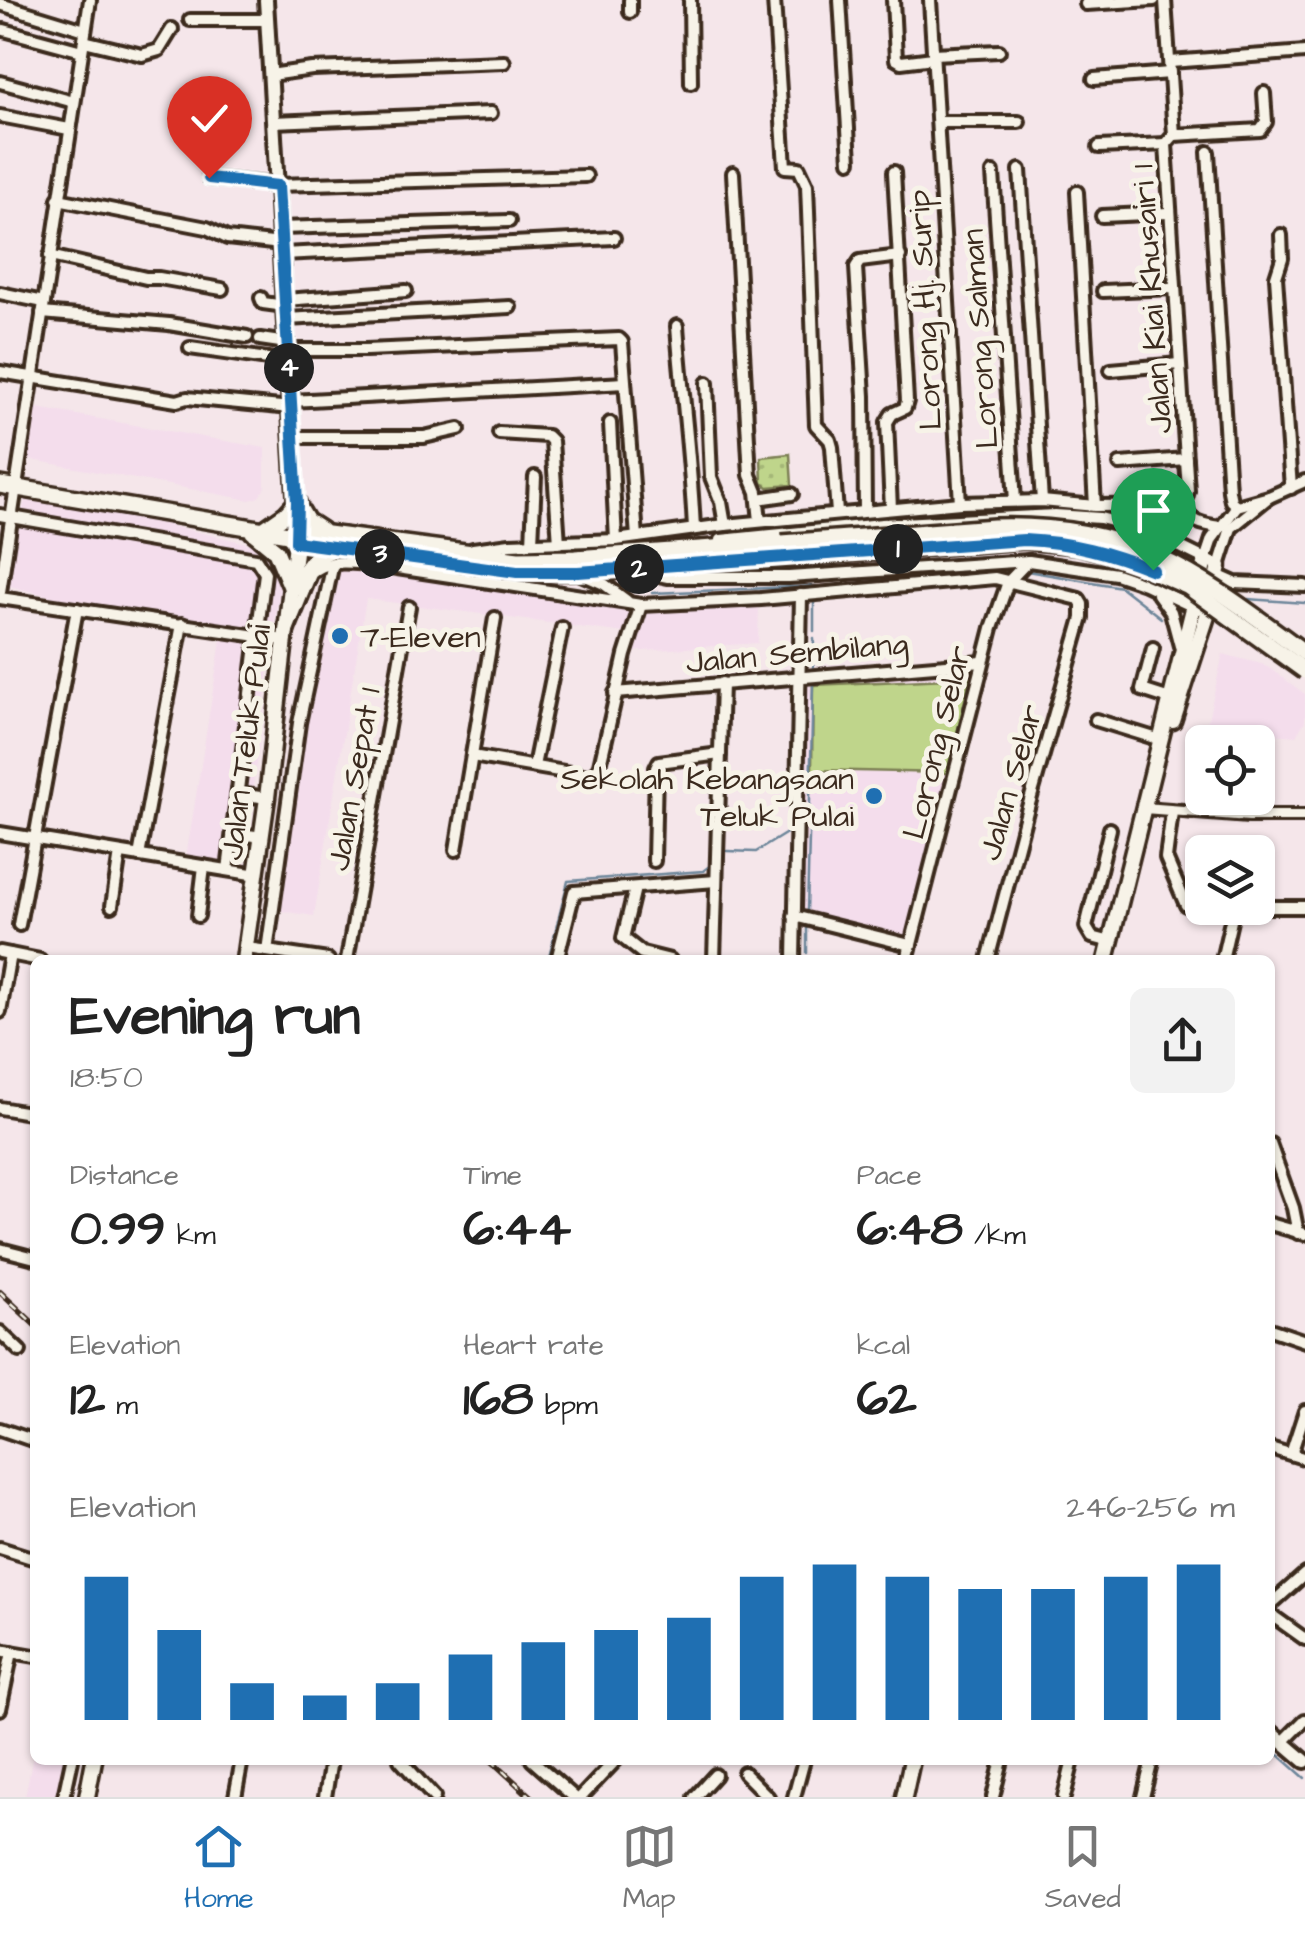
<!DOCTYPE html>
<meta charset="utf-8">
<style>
body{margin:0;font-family:"Architects Daughter",sans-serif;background:#f2f2f2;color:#222;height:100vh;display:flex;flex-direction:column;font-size:38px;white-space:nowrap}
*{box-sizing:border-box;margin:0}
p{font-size:32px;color:#767676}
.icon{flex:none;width:55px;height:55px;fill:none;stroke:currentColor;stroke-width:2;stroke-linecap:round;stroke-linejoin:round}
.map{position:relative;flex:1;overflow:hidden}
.details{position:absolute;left:30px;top:955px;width:1245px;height:810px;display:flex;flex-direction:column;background:#fff;border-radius:15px;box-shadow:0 2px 8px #0004}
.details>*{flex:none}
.tools{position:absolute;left:1185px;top:725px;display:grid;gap:20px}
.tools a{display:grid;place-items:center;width:90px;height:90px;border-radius:15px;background:#fff;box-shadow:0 2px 8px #0004;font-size:50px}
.pin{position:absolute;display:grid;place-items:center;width:85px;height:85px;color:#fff;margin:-102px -42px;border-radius:50% 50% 50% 0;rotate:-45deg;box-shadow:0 0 10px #0007}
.pin .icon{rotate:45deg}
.km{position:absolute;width:50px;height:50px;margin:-25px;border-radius:50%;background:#222;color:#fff;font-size:28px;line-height:50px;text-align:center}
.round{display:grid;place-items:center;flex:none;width:105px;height:105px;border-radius:15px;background:#f2f2f2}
.headline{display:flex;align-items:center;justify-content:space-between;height:170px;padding:0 40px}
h1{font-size:55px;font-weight:800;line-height:75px}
.metrics{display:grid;grid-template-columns:repeat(3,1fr);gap:15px;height:170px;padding:10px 40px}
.metrics div{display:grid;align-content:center}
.metrics b{font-size:50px;font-weight:800}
.metrics small{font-size:28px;font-weight:400}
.metrics p{font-size:28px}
.chart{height:280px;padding:20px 40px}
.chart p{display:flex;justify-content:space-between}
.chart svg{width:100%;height:180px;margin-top:10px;stroke:#1f6fb2;stroke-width:6}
.tab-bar{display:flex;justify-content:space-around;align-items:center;height:140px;border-top:2px solid #e0e0e0;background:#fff;font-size:28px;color:#767676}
.tab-bar a{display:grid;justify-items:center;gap:5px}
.tab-bar .active{color:#1f6fb2}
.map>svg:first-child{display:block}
.built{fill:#f4ddec}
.grass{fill:#bfd58b;stroke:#7d8054;stroke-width:2.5}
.park{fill:url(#park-dots);stroke:#7d8054;stroke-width:2.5}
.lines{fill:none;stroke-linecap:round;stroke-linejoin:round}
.stream{stroke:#6d869a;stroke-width:2.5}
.minor-casing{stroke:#3b2a1e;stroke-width:18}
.tertiary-casing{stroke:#3b2a1e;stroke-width:20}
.secondary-casing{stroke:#3b2a1e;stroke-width:21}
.primary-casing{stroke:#3b2a1e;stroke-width:22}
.minor{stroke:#f7f3e8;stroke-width:10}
.tertiary{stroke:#f7f3e8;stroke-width:12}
.secondary{stroke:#f7f3e8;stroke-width:14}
.primary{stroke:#f7f3e8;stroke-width:15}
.rail-casing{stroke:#3b2a1e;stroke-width:6}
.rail{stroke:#f7f3e8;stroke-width:2.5;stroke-dasharray:8;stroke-linecap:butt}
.primary-bridge-casing{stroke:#3b2a1e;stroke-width:22;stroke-linecap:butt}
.primary-bridge{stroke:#f7f3e8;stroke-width:15}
.route-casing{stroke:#fff;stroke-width:20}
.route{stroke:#1f6fb2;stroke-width:12}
.poi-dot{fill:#1f6fb2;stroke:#f7f3e8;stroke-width:4}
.labels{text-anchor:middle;stroke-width:10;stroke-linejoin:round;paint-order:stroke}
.street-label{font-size:32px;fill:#3b2a1e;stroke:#f7f3e8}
.poi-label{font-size:32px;fill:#3b2a1e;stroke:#f7f3e8;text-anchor:start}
</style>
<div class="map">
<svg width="1305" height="1797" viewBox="0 0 1305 1797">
<defs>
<pattern id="park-dots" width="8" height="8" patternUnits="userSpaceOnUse" patternTransform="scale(2.5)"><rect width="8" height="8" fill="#bfd58b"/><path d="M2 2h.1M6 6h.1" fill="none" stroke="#a5b778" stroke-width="1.8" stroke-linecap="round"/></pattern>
</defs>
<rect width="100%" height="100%" fill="#f5e6ea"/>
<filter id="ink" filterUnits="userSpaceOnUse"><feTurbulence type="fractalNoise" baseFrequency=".01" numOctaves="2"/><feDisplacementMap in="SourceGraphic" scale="20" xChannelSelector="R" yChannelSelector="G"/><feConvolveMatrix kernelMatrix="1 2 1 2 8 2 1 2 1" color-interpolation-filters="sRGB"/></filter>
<g filter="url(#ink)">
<g class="built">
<path d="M32,407L265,448V488L259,497L250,500L27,459Z"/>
<path d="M27,493L268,548L281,579L242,867L186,858L223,628L109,611L2,584Z"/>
<path d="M335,569L378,571L646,610L759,604L758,643L629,652L633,634L366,599L314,916L275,910L303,721Z"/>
<path d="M1223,654L1265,665L1305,694V721L1296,736L1206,728Z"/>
<path d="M983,666L912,944L798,915L800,678Z"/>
<path d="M35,1746V1760H69L61,1797H25Z"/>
</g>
<path class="grass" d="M970,678L948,773L812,770L813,685Z"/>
<path class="park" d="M790,454L792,485L768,487L762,483L761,457Z"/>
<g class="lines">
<g class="stream">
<path d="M1027,571L1121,587L1161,618"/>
<path d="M652,593L816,586"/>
<path d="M1248,599L1305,603"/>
<path d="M814,602V631"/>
<path d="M813,671L814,638"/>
<path d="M727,851L756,852L793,829"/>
<path d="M807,913L813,684"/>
<path d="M807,953V924"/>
<path d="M548,960L568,881L703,871L712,864"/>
<path d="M1270,1747L1305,1778"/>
</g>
<g class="minor-casing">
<g id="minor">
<path d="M630,0V12"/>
<path d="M690,0L691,83"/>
<path d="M774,0L785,167L799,168L807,185L816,425L830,440L832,447L837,513"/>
<path d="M840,0L850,161"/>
<path d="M893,0L896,59L901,62L933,58"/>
<path d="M930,0L960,503"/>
<path d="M0,4L85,30"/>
<path d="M1086,4L1154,0"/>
<path d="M190,20H267"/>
<path d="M4,30L82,51"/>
<path d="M84,41L142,55L159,50L172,29"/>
<path d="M933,54L999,51"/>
<path d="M1170,62L1305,52"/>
<path d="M270,75L312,69L504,62"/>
<path d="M1094,79L1170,73"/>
<path d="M0,82L74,102"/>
<path d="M0,116L69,129"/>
<path d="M273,122L491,113"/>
<path d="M938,122H1019"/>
<path d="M1174,135L1260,130L1266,122L1264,93"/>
<path d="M1099,147L1166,144"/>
<path d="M1208,152L1229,491L1231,501L1237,506"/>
<path d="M1020,170L1042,501"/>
<path d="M733,173L750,475L757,492L760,521"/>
<path d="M993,173L1015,501"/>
<path d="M209,178L277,185L586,176"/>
<path d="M1077,192L1095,506"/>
<path d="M58,199L207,228L227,238L281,244"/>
<path d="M1102,216L1168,213"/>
<path d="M280,228L509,221"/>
<path d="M1281,235L1282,258L1276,277L1291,488"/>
<path d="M282,254L614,238"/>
<path d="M50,256L146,278H159L222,289"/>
<path d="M1103,291L1174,288"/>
<path d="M0,293L44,302"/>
<path d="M261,298L263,303L285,306"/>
<path d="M285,300L406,291"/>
<path d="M42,313L169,324L247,337"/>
<path d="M286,319L510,307"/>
<path d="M677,326C682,394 691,461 694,529"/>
<path d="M260,339L287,343"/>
<path d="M190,348L289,362"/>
<path d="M288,350H366L619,339L622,342L637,537"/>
<path d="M1111,370L1179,364"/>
<path d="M0,372L177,401L187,398L291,408"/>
<path d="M707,383L711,477L721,502L725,525"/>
<path d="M291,401L625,383"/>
<path d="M610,423L616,540"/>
<path d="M499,433L547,436L552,441L559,543"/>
<path d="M293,437H424L459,429"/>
<path d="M1120,464L1186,459"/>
<path d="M758,499L792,494"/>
<path d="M1184,505C1188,522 1204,525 1220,527"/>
<path d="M891,509L887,422L892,414L905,408L907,401L894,172"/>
<path d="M865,511L864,396L856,267L860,261L900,256"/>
<path d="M0,515L256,559L265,573L228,870"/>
<path d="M721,540L882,524L1055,515L1100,518L1144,529L1219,566L1231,528L1269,497"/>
<path d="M532,543L535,477"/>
<path d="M473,549L510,544L616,540L725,525L960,503L1042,501L1095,506L1184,505L1188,491L1166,144L1174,135L1165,0"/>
<path d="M1205,560L1212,539L1237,506L1269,497L1305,481"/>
<path d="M649,573L668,577H789L1029,561L1116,574L1145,584L1198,609"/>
<path d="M581,574L604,584L627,601"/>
<path d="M1217,575L1235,583L1305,586"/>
<path d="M0,592L90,0"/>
<path d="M1158,594L1171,612L1180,646"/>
<path d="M0,598L284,640L311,574C327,558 350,563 371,564L641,605L761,599L995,578L1079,599L1082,604V618L1027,811L988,960"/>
<path d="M1153,648L1142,690L1170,699"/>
<path d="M615,693L982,662"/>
<path d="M1096,720L1161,740"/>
<path d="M472,756L588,776L595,775L600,765L625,655L641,605"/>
<path d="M534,766L562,628"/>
<path d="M239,794L267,798"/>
<path d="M1144,808L1249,816H1305"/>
<path d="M1172,812L1166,858L1186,905L1202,907"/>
<path d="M1110,829L1086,927L1092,937L1111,942"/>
<path d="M0,833L257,875"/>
<path d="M234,833L262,837"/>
<path d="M456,850L495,618"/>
<path d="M139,856L182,624"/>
<path d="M654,861L656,768L659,762L720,754"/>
<path d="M635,888L623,938L642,953L670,960"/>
<path d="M112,906L120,853"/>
<path d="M1258,907H1305"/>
<path d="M198,916L204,866"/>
<path d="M794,916L910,945"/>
<path d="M19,925L77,609"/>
<path d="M247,948L328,960"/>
<path d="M267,951L299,723L333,563"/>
<path d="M0,952L40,960"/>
<path d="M347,960L409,607"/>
<path d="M557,960L574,892L716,881"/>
<path d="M714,960L722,683"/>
<path d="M794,960L801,595"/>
<path d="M907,960L992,628L1008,582L1028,561"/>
<path d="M1222,960L1234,908"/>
<path d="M0,1012L10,954"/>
<path d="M0,1108L35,1114"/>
<path d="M1270,1144L1293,1208L1298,1233"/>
<path d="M1270,1224L1305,1234"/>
<path d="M0,1249L35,1258"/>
<path d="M1270,1329L1305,1341"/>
<path d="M0,1332L20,1351"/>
<path d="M0,1429L35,1441"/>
<path d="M1270,1448L1303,1458"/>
<path d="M1291,1454L1305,1411"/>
<path d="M0,1548L35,1559"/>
<path d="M1270,1605L1305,1574"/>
<path d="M1270,1614L1305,1639"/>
<path d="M0,1650L35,1656"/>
<path d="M0,1709L12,1652"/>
<path d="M1283,1742L1305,1720"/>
<path d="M400,1760L434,1797"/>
<path d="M532,1760L574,1797"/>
<path d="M744,1773L768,1797"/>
<path d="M64,1797L72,1760"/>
<path d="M235,1797L242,1760"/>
<path d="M325,1797L331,1760"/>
<path d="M581,1797L616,1760"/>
<path d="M695,1797L715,1775"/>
<path d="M794,1797L804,1760"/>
<path d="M993,1797L1002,1760"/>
<path d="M1064,1797L1073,1760"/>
<path d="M1143,1797L1152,1760"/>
</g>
</g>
<g class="tertiary-casing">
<g id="tertiary">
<path d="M266,0L297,530"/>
<path d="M1270,1731L1305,1761"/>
</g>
</g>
<g class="secondary-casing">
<g id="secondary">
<path d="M1173,721L1208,613L1219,566"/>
<path d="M244,960L267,798L297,534"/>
<path d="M1106,960L1205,560"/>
<path d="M87,1797L94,1760"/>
<path d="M904,1797L912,1760"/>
</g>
</g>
<g class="primary-casing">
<g id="primary">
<path d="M0,485L288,534L297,530L518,559L575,558L782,543"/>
<path d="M297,504L307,521L321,530"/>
<path d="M263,530L286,514L297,502"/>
<path d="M253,532L276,551L292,589"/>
<path d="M288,534L296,542L517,572L632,570L782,558"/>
<path d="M292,589L315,558L334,548"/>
</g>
</g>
<use href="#minor" class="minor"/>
<use href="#tertiary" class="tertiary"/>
<use href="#secondary" class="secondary"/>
<use href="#primary" class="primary"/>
<g class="rail-casing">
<g id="rail">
<path d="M0,1292L35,1325"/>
<path d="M491,1760L531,1797"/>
</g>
</g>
<use href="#rail" class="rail"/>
<g class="primary-bridge-casing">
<g id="primary-bridge">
<path d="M782,543L994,527C1134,523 1198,574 1305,653"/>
<path d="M782,558L1024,540L1077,545L1118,556L1187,586L1305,671"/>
</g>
</g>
<use href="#primary-bridge" class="primary-bridge"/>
</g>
</g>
<g class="lines" filter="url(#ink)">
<g class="route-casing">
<path id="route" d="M209,178L278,186L297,502L296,542L517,572H578L1024,540C1071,542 1111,553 1153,570"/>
</g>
<use href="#route" class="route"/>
</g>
<g class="poi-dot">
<circle cx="340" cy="636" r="10"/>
<circle cx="874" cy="796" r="10"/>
</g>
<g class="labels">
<g class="street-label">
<text transform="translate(1151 299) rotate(-94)" y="11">Jalan Kiai Khusairi 1</text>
<text transform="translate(924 310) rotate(-93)" y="11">Lorong Hj. Surip</text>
<text transform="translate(979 339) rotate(-94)" y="11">Lorong Salman</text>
<text transform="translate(797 652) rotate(-5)" y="11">Jalan Sembilang</text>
<text transform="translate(245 742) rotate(-83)" y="11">Jalan Teluk Pulai</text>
<text transform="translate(936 742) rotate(-76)" y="11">Lorong Selar</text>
<text transform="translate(353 779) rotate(-80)" y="11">Jalan Sepat 1</text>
<text transform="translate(1010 782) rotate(-74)" y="11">Jalan Selar</text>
</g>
<g class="poi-label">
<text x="360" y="647">7-Eleven</text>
<text x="854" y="789" text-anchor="end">Sekolah Kebangsaan<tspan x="854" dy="37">Teluk Pulai</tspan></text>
</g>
</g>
</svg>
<div class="tools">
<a><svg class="icon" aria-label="locate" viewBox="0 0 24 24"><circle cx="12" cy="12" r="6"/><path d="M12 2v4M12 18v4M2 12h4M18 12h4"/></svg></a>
<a><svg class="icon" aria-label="layers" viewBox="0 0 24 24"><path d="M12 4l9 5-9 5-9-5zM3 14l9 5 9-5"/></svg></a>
</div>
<div class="pin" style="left:1153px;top:570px;background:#1e9e55"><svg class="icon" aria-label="arrive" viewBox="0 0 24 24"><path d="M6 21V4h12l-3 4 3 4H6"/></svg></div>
<div class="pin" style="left:209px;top:178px;background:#d93025"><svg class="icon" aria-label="check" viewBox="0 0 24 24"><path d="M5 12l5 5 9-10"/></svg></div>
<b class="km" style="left:898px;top:549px">1</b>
<b class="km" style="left:639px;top:569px">2</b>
<b class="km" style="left:380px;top:554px">3</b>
<b class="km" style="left:289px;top:368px">4</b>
<section class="details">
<div class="headline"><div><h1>Evening run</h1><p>18:50</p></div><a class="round"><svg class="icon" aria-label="share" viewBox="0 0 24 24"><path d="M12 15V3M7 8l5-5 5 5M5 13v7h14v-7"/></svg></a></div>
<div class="metrics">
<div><p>Distance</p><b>0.99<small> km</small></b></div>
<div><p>Time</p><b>6:44</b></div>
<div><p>Pace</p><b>6:48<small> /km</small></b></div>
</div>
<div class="metrics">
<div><p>Elevation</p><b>12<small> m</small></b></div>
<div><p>Heart rate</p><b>168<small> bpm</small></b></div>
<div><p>kcal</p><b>62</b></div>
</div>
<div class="chart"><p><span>Elevation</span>246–256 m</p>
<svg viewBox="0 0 160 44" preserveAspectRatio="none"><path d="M5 44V9M15 44V22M25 44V35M35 44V38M45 44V35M55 44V28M65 44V25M75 44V22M85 44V19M95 44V9M105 44V6M115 44V9M125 44V12M135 44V12M145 44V9M155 44V6"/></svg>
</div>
</section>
</div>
<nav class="tab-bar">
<a class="active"><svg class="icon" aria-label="home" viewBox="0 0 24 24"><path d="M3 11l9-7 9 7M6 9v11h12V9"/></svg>Home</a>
<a><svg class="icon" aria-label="map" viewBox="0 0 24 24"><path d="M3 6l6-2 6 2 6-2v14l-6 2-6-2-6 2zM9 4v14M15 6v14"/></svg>Map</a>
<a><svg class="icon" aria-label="saved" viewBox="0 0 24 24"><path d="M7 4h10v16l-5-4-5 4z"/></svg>Saved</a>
</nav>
